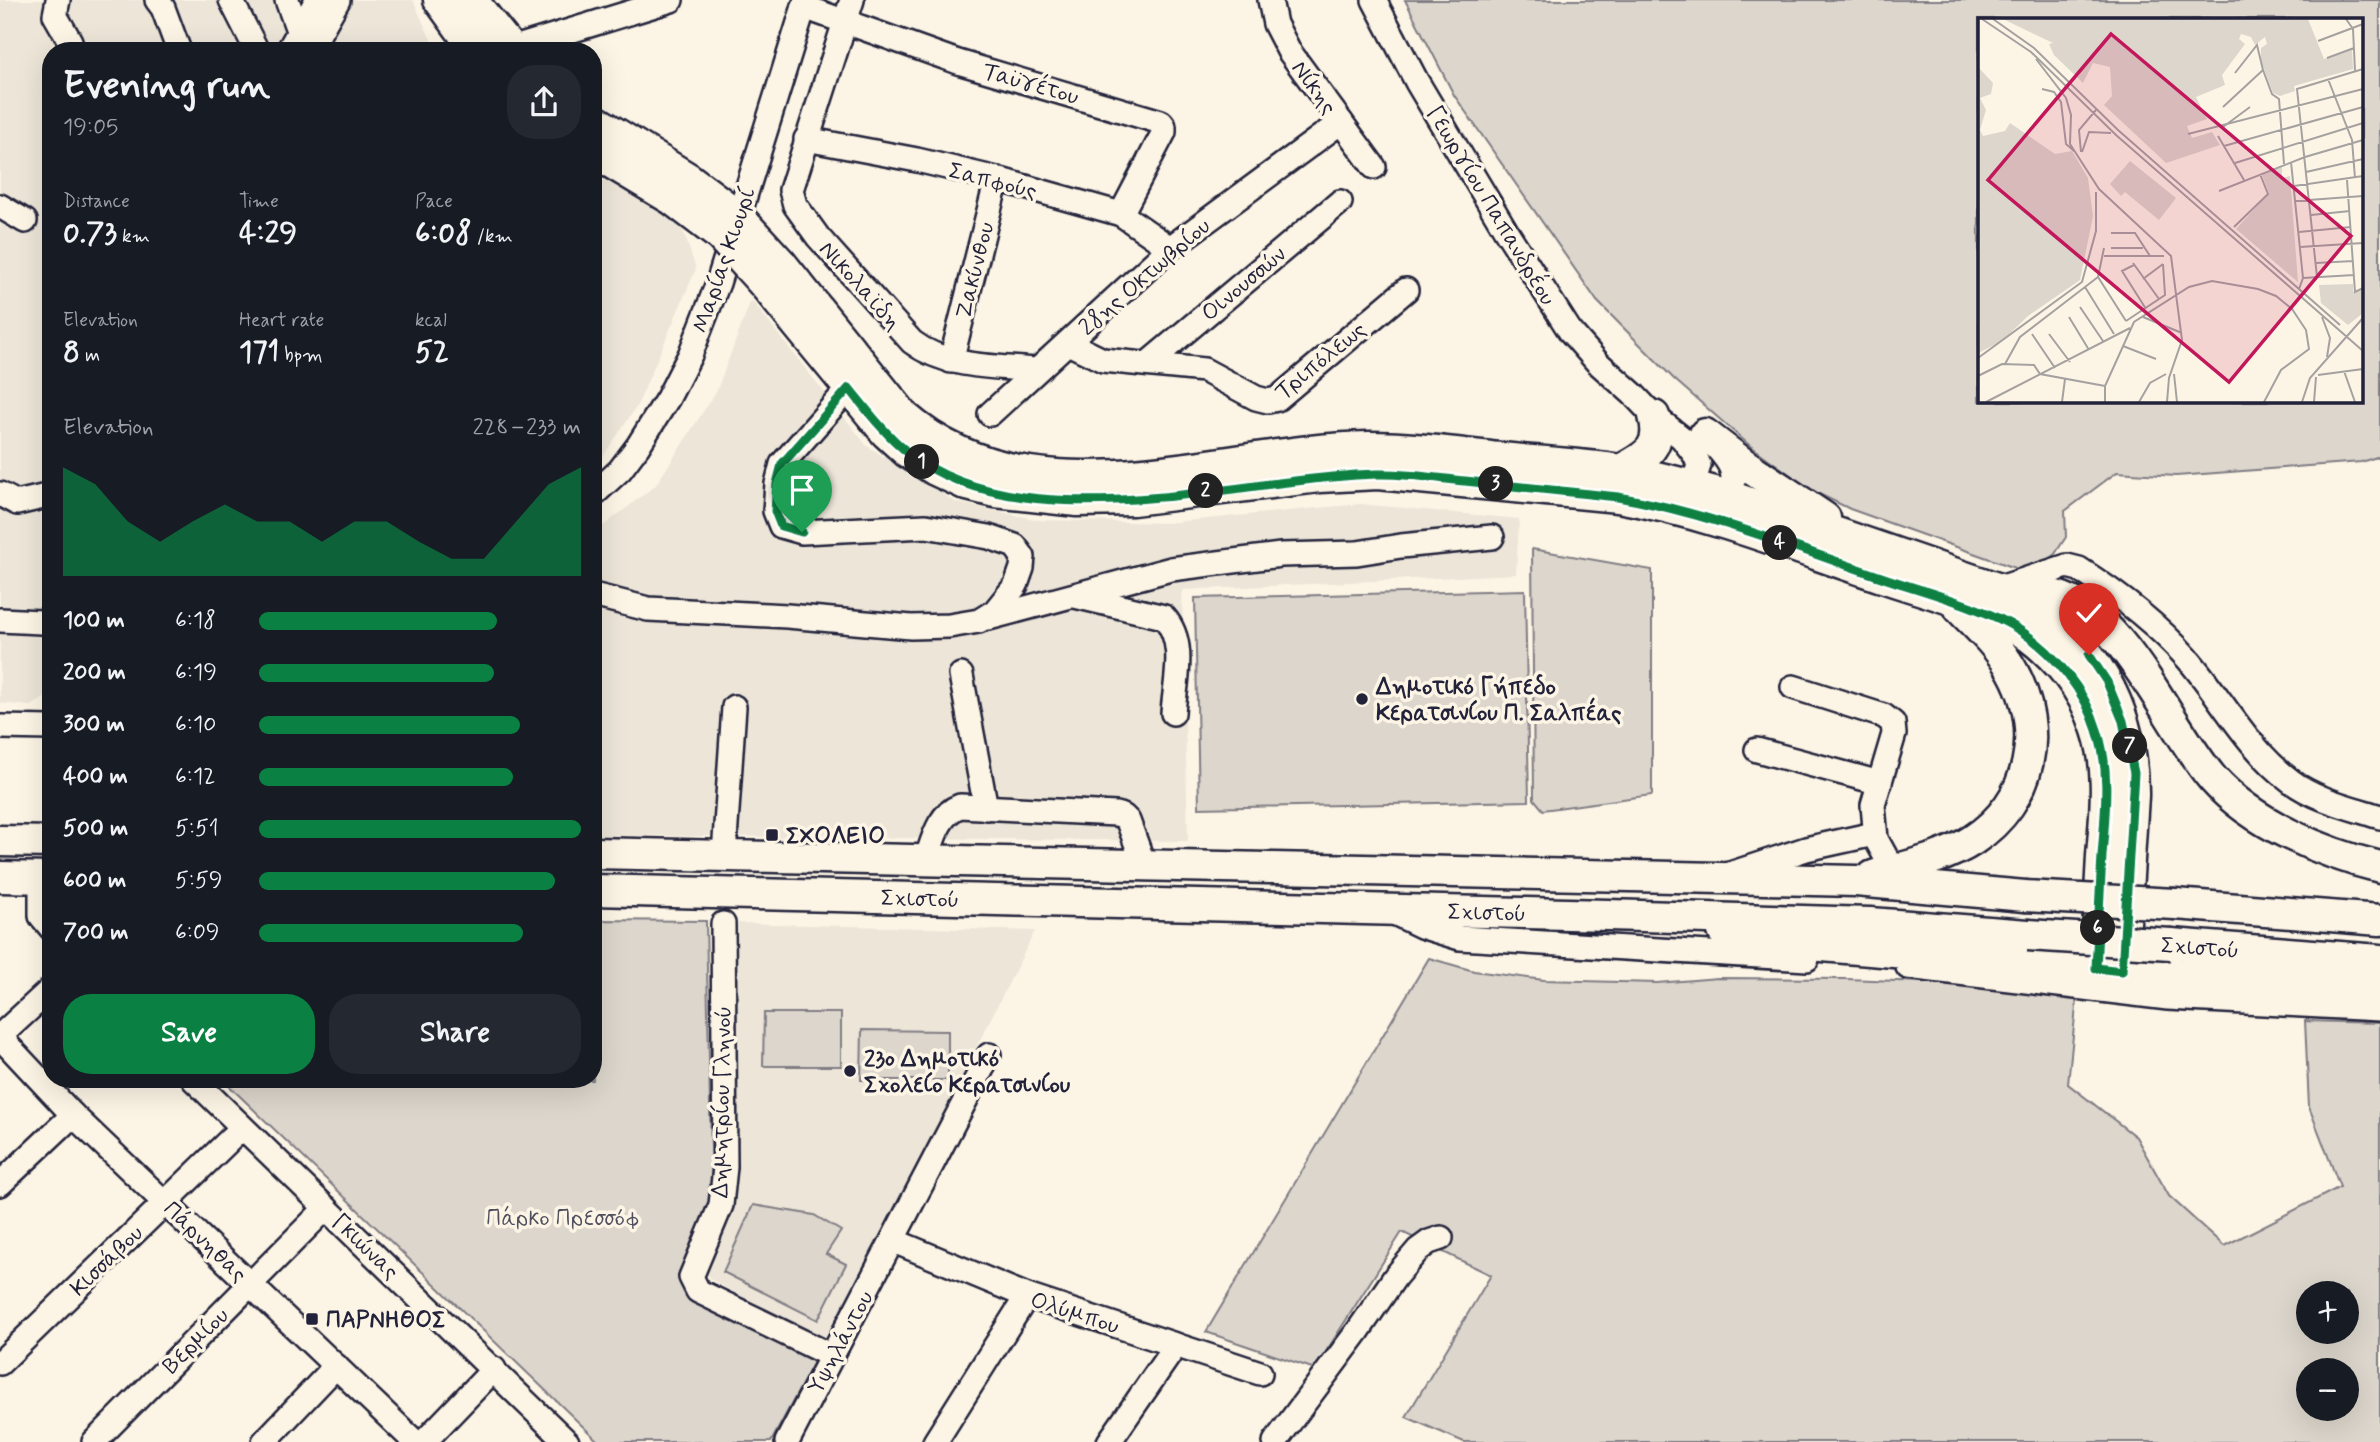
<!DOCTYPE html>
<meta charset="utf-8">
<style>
body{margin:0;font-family:Mynerve,sans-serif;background:#242831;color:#f1f3f6;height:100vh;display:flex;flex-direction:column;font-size:26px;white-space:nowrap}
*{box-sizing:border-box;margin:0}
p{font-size:23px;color:#9ea1a6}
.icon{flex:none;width:38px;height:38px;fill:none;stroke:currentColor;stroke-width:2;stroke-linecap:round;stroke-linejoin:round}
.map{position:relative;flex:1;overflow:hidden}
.drawer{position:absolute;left:42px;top:42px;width:560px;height:1046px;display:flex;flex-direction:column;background:#171b24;border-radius:28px;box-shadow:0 7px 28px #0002}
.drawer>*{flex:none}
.controls{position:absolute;left:2296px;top:1281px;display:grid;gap:14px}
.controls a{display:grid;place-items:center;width:63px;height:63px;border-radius:50%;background:#171b24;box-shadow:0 7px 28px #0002;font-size:35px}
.pin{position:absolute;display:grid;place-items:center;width:60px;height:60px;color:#fff;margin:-72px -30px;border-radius:50% 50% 50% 0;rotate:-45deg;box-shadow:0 0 7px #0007}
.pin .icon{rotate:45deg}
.km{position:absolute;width:35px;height:35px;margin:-18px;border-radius:50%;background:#222;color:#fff;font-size:19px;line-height:35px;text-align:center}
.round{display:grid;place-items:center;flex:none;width:74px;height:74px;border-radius:28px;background:#242831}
.head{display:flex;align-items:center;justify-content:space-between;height:119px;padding:0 21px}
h1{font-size:38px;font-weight:700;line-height:52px}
.figures{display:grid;grid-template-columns:repeat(3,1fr);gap:10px;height:119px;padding:7px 21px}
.figures div{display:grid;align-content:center}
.figures b{font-size:30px;font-weight:700}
.figures small{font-size:19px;font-weight:400}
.figures p{font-size:19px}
.chart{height:196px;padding:14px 21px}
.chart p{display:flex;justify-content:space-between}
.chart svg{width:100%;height:126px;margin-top:7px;fill:#0b8043;opacity:.7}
.action{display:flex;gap:14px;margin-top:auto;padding:14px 21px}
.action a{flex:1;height:80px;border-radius:28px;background:#0b8043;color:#fff;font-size:28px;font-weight:700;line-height:80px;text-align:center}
.action a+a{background:#242831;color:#f1f3f6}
ul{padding:0 21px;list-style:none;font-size:23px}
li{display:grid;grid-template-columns:112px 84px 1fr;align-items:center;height:52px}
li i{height:18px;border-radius:9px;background:#0b8043}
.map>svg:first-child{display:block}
.built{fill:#ece5d8}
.green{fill:#dcd6cc;stroke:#7f7c84;stroke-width:2;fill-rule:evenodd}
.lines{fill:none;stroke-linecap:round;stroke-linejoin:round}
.minor-casing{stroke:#22223b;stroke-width:28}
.major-casing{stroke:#22223b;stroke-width:35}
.minor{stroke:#fcf5e5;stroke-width:23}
.major{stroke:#fcf5e5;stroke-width:30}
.major-bridge-casing{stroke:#22223b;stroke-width:35;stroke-linecap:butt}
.major-bridge{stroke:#fcf5e5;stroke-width:30}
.route-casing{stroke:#fff;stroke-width:14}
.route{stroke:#0b8043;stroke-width:9}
.poi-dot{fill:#22223b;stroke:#fcf5e5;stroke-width:2.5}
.labels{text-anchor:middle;stroke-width:7;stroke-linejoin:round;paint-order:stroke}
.street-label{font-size:23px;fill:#22223b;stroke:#fcf5e5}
.poi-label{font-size:23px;font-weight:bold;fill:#22223b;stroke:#fcf5e5;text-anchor:start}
.park-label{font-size:23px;fill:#504f5f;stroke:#fcf5e5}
.inset-road{fill:none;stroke:#a5a1a1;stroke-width:2}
.view{fill:#c2185b;fill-opacity:0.15;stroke:#c2185b;stroke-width:3.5}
.inset-edge{fill:none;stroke:#22223b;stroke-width:3.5}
</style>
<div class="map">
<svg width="2380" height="1442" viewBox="0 0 2380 1442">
<rect width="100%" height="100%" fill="#fcf5e5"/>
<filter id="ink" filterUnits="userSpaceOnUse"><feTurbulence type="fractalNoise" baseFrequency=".0143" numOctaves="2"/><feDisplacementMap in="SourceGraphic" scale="14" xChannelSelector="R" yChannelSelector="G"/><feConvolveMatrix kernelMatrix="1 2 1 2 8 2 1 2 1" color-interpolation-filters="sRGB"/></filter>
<g filter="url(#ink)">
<g class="built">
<path d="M0,0H413L429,36L439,51H51V694L31,706L0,703Z"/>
<path d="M593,174L680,222L696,269L637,406L593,471Z"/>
<path d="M751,300L867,446L955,502L1038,520L1166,523L1360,504L1519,519L1516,574L1182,590L1188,841L593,835V534L656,485L717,390Z"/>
<path d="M738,923L1035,931L827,1343L710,1279L704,1266L734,1211Z"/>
</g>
<g class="green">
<path d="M1405,0H2380V456L2361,462L2176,476L2117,472L2065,511L2066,537L2049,563L2035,575L1850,509L1811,490L1748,444L1674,379L1597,301L1454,95ZM1979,19H2361V401H1979Z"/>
<path d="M1532,549L1652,570V795L1543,810L1534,799Z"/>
<path d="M1525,590L1529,801L1199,808L1195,598Z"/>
<path d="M593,920L706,921L712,1197L686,1292L814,1362L771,1442H599L223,1080H593Z"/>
<path d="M1429,958L1474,971L1544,980L1657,983L1718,978L1846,979L1923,982L2077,997L2068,1084L2136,1137L2169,1196L2224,1246L2340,1187L2309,1107L2305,1021L2380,1023V1442H1464L1406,1417L1491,1275L1402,1232L1315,1369L1206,1332ZM2308,1293H2347V1332H2308ZM2308,1370H2347V1409H2308Z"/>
<path d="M764,1013H841V1066H763Z"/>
<path d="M862,1030L948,1031V1080H861Z"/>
<path d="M753,1205L814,1215L841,1231L826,1254L846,1264L818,1320L723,1272Z"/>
</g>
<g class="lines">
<g class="minor-casing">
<g id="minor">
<path d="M58,0L55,15L70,41L72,51"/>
<path d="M157,0L163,8L179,51"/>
<path d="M231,0L257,51"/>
<path d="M287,0L299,33"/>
<path d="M852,0L791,190L795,205L818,237L912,342C946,368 995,366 1036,370"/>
<path d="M1270,0L1275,24L1289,51L1374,167"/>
<path d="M1374,0L1417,82L1506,231L1570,331L1598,363L1633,394L1654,416L1682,438L1695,455L1699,465L1693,485"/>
<path d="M804,7L958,62L1161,122L1164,126V132L1121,214"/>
<path d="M511,49L671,0"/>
<path d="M288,51L317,0"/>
<path d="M309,51L338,0"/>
<path d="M806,139L917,160L997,179L1121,214L1170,248"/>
<path d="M0,206L25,221"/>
<path d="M1068,343L1103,360L1204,370L1256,398L1268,401L1277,399L1406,290"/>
<path d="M951,361L997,179"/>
<path d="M1147,364L1340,202"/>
<path d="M990,414L1170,248L1341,122"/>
<path d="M1717,448C1733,466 1737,474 1729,496"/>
<path d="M0,494L17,503L51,495"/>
<path d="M593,495L620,470L638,446L668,398L690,355L718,283L806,0"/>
<path d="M2000,588L2067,566L2079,569C2118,594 2156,623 2187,658C2222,698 2247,748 2291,781C2314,799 2352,808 2380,817"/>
<path d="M593,595L648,609L787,616L911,627L949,626L979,621L995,611L1016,585L1022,568L1023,557L1015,546L989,537L926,526L802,532L781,526L775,511L777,484L782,464L849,388"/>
<path d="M1075,596L1164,617C1187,643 1175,681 1173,713"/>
<path d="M989,618L1171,569L1281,555L1357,553L1401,546L1492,537"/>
<path d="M0,620L41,622L51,619"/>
<path d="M961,675L986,808"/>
<path d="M1793,687L1884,716L1893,723L1894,734L1873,805L1876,839L1893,870"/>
<path d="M0,727L51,728"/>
<path d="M1757,750L1880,783"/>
<path d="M724,855L734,707"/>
<path d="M926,860C933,841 938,814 960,806L1116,814L1123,816L1128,821L1144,865"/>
<path d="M1730,874L1806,849L1874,834"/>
<path d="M41,878V916L51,928"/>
<path d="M1392,912L1421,926L1460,938L1807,959"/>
<path d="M723,924L725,1167L721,1205L691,1277L698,1291L832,1356"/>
<path d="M1908,967L2168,998L2380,1009"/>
<path d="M0,1036L51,989"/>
<path d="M0,1037L73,1115L415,1442"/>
<path d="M194,1080L567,1442"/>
<path d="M0,1184L73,1115"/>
<path d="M894,1241L1027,1296L1260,1373"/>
<path d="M0,1363L242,1128"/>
<path d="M94,1442L326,1208"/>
<path d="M264,1442L336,1366"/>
<path d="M424,1442L494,1369"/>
<path d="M787,1442L989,1055"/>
<path d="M935,1442L1027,1296"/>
<path d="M1109,1442L1176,1345"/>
<path d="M1275,1442L1358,1331L1395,1277L1418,1250L1429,1242L1441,1238"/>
</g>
</g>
<g class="major-casing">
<g id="major">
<path d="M439,0L476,51"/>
<path d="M472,0L513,51"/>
<path d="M593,119L688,178L735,213"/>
<path d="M593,152L673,200L719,235"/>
<path d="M781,263L904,416C1031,528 1219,449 1369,447C1413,447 1457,453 1500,458C1541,462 1581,464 1621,470C1658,476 1694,486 1729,496L2020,596C2095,639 2134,710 2133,796L2122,971"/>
<path d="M762,282L886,433L907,452L935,470L967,485L995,492L1077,501L1133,500L1319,477L1378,474L1618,497C1709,513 1795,548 1882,577C1923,591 1986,607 2021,631C2055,654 2085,690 2097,730C2111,771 2105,814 2102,856C2100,894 2098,931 2096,968"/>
<path d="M1705,434L1744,464L1825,518"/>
<path d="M1621,470C1646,456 1663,448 1654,416"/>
<path d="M2025,596C2035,595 2046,593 2056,596C2126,615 2168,727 2213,779C2253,824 2323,853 2380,867"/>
<path d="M0,841L51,842"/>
<path d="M593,853L1856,881L2025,896"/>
<path d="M1873,876C1906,866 1944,859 1973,840C2032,801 2046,731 2012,670C1999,647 1979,628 1960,609"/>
<path d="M0,877L51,878"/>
<path id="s1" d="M593,890L1609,915L1870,923L2028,935"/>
<path d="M2175,904L2380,920"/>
<path d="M1723,931L1750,940L2122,971L2380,985"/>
<path d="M2171,944L2380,960"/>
</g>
</g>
<use href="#minor" class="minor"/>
<use href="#major" class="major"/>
<g class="major-bridge-casing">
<g id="major-bridge">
<path d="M735,213L781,263"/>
<path d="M719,235L762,282"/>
<path d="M2025,896L2175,904"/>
<path d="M2028,935L2171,944"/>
</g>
</g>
<use href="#major-bridge" class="major-bridge"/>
</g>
</g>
<g class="lines" filter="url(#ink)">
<g class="route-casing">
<path id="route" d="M802,532L781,526L775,511L777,484L782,464L849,388C867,410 884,433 906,451C1022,545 1238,478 1376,474C1405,473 1436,478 1465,481C1516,486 1567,492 1618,497C1710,513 1798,549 1887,579C1926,592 1987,608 2021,631C2055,654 2085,690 2097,730C2111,771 2105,814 2102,856C2100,894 2098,931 2096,968L2122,971L2134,773L2123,721L2107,682L2089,655"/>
</g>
<use href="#route" class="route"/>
</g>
<g class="poi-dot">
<circle cx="1362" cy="699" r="7"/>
<rect x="765" y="828" width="14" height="14" rx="3.5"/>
<circle cx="850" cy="1071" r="7"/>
<rect x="305" y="1312" width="14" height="14" rx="3.5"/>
</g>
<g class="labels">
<g class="street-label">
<text transform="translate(1031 83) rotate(16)" y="8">Ταϋγέτου</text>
<text transform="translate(1315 87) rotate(54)" y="8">Νίκης</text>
<text transform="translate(993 180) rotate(14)" y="8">Σαπφούς</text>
<text transform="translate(1492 205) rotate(59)" y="8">Γεωργίου Παπανδρέου</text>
<text transform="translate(723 260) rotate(-71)" y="8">Μαρίας Κιουρί</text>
<text transform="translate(974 270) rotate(-76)" y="8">Ζακύνθου</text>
<text transform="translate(1144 276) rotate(-41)" y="8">28ης Οκτωβρίου</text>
<text transform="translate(1243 283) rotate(-40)" y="8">Οινουσσών</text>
<text transform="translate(861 285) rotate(48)" y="8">Νικολαϊδη</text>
<text transform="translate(1320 360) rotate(-39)" y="8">Τριπόλεως</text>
<text dy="8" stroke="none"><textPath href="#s1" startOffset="327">Σχιστού</textPath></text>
<text dy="8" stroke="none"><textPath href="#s1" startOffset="894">Σχιστού</textPath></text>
<text transform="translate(2200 947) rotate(4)" y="8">Σχιστού</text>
<text transform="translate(721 1102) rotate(-89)" y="8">Δημητρίου Γληνού</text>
<text transform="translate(206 1241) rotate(44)" y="8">Πάρνηθας</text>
<text transform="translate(366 1246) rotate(44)" y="8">Γκιώνας</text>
<text transform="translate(106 1260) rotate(-44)" y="8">Κισσάβου</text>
<text transform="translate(1075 1312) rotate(18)" y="8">Ολύμπου</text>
<text transform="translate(195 1340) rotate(-45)" y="8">Βερμίου</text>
<text transform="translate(840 1342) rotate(-62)" y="8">Υψηλάντου</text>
</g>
<g class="poi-label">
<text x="1376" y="694">Δημοτικό Γήπεδο<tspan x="1376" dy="26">Κερατσινίου Π. Σαλπέας</tspan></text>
<text x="786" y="843">ΣΧΟΛΕΙΟ</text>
<text x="864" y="1066">23o Δημοτικό<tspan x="864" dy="26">Σχολείο Κερατσινίου</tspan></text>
<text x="326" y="1327">ΠΑΡΝΗΘΟΣ</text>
</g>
<g class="park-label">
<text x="563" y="1225">Πάρκο Πρεσσόφ</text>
</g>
</g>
<g transform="translate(1978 18)">
<rect width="385" height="385" fill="#fcf5e5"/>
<path d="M25,1H330L346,41L374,31L375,51L316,68L317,73L302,78L295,75L283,43V30L289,26L287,19L277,27L273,19L263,16L261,21L267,26L244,57L247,67L218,79L229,101L209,108L214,120L234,114L242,127L188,145L126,87L134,78L132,49L115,45L105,65L76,37L71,26L75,25ZM0,49L15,65L13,76L2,80L8,92L2,112L5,118L27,113L32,105L77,136L94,133L110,160L115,198L102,262L50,298L24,323L0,335ZM152,143L198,180L181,202L147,174L143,178L132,166ZM304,149V160L312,158L320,264L258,211L291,175L284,157ZM375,266V274L385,271V295L370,307L343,285L341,267Z" fill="#dcd6cc"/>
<path class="inset-road" d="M4,1L53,34L138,117L385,333M15,1L56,30L140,112L362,307M368,1L375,11L377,53M340,23L385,6M349,40L376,30M58,41L88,80L93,97L92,126L121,171L193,238L204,322L191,360L189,384M257,55L279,27L285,52M350,61L374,122L377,160M64,71L76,74L83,84L88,126L96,133M245,89L285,52L294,76L301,81L306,146M245,109L272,89M210,116L385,71M240,118L266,162M246,128L385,89M103,134L101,112L118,92M104,134L111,114L133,115M313,144L325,260L321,271M257,145L385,105M328,154L385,141M369,162L377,274L385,270M316,168L385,158M241,173L327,139L385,122M317,183L385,178M333,197L372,193M256,209L290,176L282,156M321,214L373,209M133,215H157L172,238M322,229L385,225M133,230H165M126,238H186M155,245L181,281M338,245L375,243M156,247L144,253L168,291M120,259L148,303M339,259L319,71L385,51M325,260L376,257M165,261L185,246M107,269L136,316M102,289L125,323M91,299L111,332M165,299L204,315M344,299L352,320L349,339M148,303L187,277L185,246M54,316L77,350M71,316L92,344M145,328L178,341M0,340L104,264L118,213V174M27,346L42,319L120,259L126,230M366,353L377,384M196,356L199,384M340,357L385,351M0,358L24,346L56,347L62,356L127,368M8,384L152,310M84,384L87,361M127,384V368L156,304L211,269L234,263L280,271L298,278L314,291L328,312L331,331L303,352L286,384M161,384L172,365L188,356M324,384L332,360L385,300M336,384L338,359"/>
<path class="view" d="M133,16L373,218L251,364L10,162Z"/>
<rect width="385" height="385" class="inset-edge"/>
</g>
</svg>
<div class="controls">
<a>+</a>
<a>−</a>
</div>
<div class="pin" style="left:802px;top:532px;background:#1e9e55"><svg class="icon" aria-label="arrive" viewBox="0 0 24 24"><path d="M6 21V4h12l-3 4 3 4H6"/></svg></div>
<div class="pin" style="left:2089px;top:655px;background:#d93025"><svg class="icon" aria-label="check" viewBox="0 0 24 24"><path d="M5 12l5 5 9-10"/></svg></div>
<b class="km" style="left:922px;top:462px">1</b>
<b class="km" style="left:1206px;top:491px">2</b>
<b class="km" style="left:1496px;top:484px">3</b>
<b class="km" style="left:1780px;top:543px">4</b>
<b class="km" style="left:2098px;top:928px">6</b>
<b class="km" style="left:2130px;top:746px">7</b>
<section class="drawer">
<div class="head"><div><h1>Evening run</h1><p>19:05</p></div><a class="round"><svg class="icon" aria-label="share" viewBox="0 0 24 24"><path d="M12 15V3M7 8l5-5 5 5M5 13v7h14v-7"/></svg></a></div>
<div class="figures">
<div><p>Distance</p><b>0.73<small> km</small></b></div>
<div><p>Time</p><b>4:29</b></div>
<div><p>Pace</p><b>6:08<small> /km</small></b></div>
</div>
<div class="figures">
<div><p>Elevation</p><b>8<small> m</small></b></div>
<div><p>Heart rate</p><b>171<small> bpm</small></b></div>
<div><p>kcal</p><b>52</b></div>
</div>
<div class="chart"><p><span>Elevation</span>228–233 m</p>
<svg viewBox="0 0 160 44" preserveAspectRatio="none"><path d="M0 44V6L10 12L20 25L30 32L40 25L50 19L60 25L70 25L80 32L90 25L100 25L110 32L120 38L130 38L140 25L150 12L160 6V44z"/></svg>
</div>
<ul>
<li><b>100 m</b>6:18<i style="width:74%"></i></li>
<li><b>200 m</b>6:19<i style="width:73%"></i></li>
<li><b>300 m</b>6:10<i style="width:81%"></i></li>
<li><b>400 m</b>6:12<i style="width:79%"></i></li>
<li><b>500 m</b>5:51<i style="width:100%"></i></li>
<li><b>600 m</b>5:59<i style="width:92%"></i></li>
<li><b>700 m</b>6:09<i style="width:82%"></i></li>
</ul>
<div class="action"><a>Save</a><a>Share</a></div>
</section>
</div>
